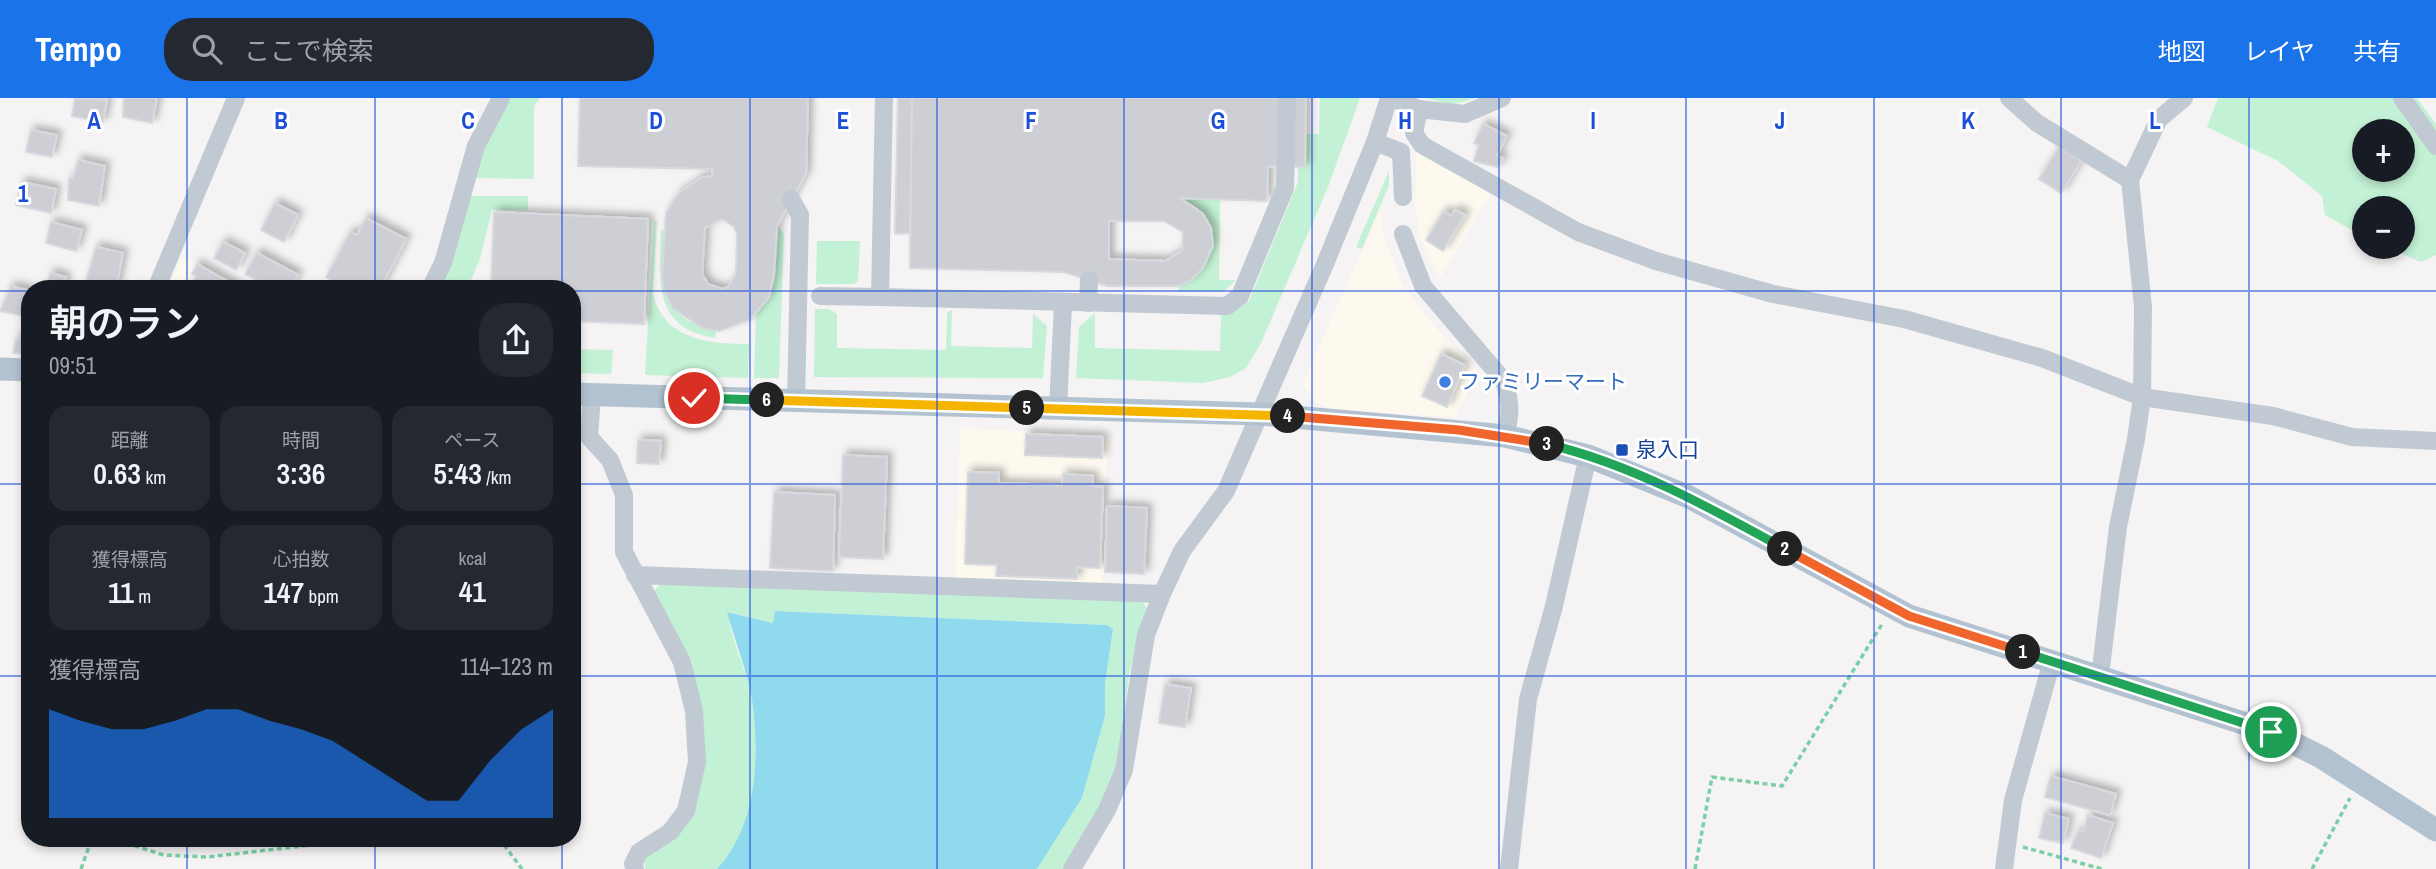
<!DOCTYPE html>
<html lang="ja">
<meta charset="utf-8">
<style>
body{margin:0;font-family:"Archivo Narrow","Noto Sans JP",sans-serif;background:#242831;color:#f1f3f6;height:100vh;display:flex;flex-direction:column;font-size:26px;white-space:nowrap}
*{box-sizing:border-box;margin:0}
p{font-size:23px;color:#9ea1a6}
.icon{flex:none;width:38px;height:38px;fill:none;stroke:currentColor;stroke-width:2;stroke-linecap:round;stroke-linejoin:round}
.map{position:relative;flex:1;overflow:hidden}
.drawer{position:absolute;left:21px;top:182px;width:560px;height:567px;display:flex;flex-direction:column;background:#171b24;border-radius:28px;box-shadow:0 4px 10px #0003}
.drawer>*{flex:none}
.tools{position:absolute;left:2352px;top:21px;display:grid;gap:14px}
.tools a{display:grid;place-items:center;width:63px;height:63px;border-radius:50%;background:#171b24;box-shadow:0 4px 10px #0003;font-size:35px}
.pin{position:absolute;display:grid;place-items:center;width:60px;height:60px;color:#fff;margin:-30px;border:4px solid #fff;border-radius:50%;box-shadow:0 2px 7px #0007}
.km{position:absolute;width:35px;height:35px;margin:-18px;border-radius:50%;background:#222;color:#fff;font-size:19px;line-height:35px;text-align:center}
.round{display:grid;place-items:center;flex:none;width:74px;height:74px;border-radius:28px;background:#242831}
.headline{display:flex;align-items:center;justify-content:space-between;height:119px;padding:0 28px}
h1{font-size:38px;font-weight:600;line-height:52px}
.figures{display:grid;grid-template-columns:repeat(3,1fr);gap:10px;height:119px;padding:7px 28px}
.figures div{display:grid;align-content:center;border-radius:18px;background:#242831;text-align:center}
.figures b{font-size:30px;font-weight:600}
.figures small{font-size:19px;font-weight:400}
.figures p{font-size:19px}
.chart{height:196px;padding:14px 28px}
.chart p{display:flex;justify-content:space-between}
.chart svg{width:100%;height:126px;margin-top:7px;fill:#1a73e8;opacity:.7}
header{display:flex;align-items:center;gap:42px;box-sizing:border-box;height:98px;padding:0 35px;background:#1a73e8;color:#fff}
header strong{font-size:33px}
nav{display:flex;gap:38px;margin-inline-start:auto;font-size:24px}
.search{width:490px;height:63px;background:#242831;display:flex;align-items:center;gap:18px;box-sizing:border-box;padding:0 24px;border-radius:28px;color:#9ea1a6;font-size:26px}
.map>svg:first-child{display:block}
.commercial{fill:#fdf9ef}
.green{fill:#c3f1d5;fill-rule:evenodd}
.water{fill:#90daee}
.building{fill:#cdcfd5;stroke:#d7d9de;stroke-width:2;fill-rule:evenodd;filter:url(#shadow)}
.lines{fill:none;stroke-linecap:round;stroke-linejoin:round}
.path{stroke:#7ad0a6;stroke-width:3.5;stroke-dasharray:5 3.5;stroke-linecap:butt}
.minor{stroke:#c1cad2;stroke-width:18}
.major{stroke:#b3c2d1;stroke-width:23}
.split-1-casing{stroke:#fff;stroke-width:14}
.split-2-casing{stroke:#fff;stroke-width:14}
.split-3-casing{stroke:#fff;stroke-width:14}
.split-4-casing{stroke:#fff;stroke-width:14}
.split-5-casing{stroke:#fff;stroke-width:14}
.split-6-casing{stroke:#fff;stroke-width:14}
.split-7-casing{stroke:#fff;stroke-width:14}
.split-1{stroke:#22a559;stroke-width:9}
.split-2{stroke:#f0652b;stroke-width:9}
.split-3{stroke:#22a559;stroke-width:9}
.split-4{stroke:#f0652b;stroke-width:9}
.split-5{stroke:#f5b400;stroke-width:9}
.split-6{stroke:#f5b400;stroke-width:9}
.split-7{stroke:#22a559;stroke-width:9}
.grid{fill:none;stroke:#1d4ed8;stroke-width:2;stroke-opacity:0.55}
.shop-dot{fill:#3f7fe0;stroke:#fff;stroke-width:2.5}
.transit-dot{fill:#1a4fb4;stroke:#fff;stroke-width:2.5}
.labels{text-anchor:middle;stroke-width:6;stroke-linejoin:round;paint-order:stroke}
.shop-label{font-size:21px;fill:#366cbe;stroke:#fff;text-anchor:start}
.transit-label{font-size:21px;fill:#164399;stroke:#fff;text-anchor:start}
.grid-label{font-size:23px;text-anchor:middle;font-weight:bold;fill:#1d4ed8;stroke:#fff;stroke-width:6;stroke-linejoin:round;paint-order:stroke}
</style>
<header>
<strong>Tempo</strong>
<div class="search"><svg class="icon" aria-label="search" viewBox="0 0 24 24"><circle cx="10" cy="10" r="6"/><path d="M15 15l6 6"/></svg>ここで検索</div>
<nav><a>地図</a><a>レイヤ</a><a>共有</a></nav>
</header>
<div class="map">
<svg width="2436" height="771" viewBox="0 0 2436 771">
<defs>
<filter id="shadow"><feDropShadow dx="4.5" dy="-4.5" stdDeviation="3.5" flood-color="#0004"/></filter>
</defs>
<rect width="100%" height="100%" fill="#f5f3f3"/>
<g class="commercial">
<path d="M1416,47L1494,90L1440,180L1421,143L1415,108Z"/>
<path d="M1381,111L1382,132L1402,186L1435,229L1478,272L1456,319L1338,312L1316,305L1302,286Z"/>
<path d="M187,159L248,191H168L180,162Z"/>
<path d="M960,330L1108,338L1102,488L955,482Z"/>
</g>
<g class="green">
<path d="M510,0H540L534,8V81L475,80L482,50Z"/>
<path d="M1320,0H1360L1328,89L1261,245L1246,270L1230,279L1203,285L1076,280L1079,229L1095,215V250L1220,253L1221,216L1229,217L1249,203L1298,84V68H1305L1306,36H1319Z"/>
<path d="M1425,0H1475L1452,7Z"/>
<path d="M2218,0H2417L2436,26V157L2421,164L2386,149H2403V110H2364V139L2325,117L2322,98L2278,63L2207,29ZM2364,33H2403V72H2364Z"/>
<path d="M1389,73V87L1362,151L1356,149Z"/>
<path d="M470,98H528V112H492L480,161L467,191H439Z"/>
<path d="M1180,100L1220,101L1219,182H1236L1224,193H1179V188C1208,178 1224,140 1203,115C1196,108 1188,104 1180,100Z"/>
<path d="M654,121L657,124L653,196C664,242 710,246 749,246L748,280L645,277Z"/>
<path d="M777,128L784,136L779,280H754L756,216L769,199L772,188Z"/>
<path d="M661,132H664C662,180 657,221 716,233L715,240C651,230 660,181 661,132Z"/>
<path d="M817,143H860L858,183L854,186H816Z"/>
<path d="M815,211H829L837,216V250L946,252L947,215L952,212L951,248L1032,250L1033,216L1047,228L1043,280L814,279Z"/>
<path d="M572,251L613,252L611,276L572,275Z"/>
<path d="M660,486L1143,504L1147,511L1129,576L1118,673L1104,707L1064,771H1037L1082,700L1105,618V586L1113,531L1106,527L775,513L774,525L728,514C731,543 747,573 752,602C760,659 757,728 717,771H645L644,761L673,743L692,717L704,661L692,564L654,494Z"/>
</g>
<path class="water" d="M775,513L1107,527L1113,531L1105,586V618L1082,700L1037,771H717C757,728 760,659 752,602C747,573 735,543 727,514L773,525Z"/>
<g class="building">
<path d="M75,0L107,2L103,24L72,18Z"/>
<path d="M124,0H157L152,25L123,19Z"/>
<path d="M580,0H808L806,75L777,128L774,177L769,199L750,222L719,233L702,230L673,210L665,196L662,179L666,115L678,96L701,80L712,78L713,71L578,68ZM722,121L734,129L737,136L736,176L728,189L722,191L708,186L702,176L705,130Z"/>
<path d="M898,0H912L910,135L895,136Z"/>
<path d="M912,0H1306L1305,69L1268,68L1267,103L1180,100L1203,116L1211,130L1213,147L1203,170L1191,182L1179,188H1107L1064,174L910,170ZM1109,123H1164L1183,134L1182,153L1165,163L1109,161Z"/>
<path d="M1483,26L1507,38L1497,58L1503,60L1498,69L1474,63L1479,47L1474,45Z"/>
<path d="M31,32L57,37L52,59L26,54Z"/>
<path d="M2059,49L2081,63L2061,95L2039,81Z"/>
<path d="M78,62L105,68L99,108L68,102L69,80L73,81Z"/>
<path d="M22,84L56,91L51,115L16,107Z"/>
<path d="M275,105L298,117L284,144L261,132Z"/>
<path d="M1455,112L1465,117L1443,153L1426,142L1444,113L1451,118Z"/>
<path d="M494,114L648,121L644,226L572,223V191H491Z"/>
<path d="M366,120L406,141L380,191H329L333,183L326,179L350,134L357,137Z"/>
<path d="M51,124L82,132L76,153L46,145Z"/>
<path d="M223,144L245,155L236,172L214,160Z"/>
<path d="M96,149L123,155L116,191L85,187Z"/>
<path d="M257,155L298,177L290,191H274L245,176Z"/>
<path d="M197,166L241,191H189L196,178L192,176Z"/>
<path d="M50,175L66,179L63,191H46Z"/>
<path d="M11,188L30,193V219L0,213Z"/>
<path d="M25,234L30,235V256L13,255L16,241L23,242Z"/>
<path d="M1441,256L1465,267L1447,309L1422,298Z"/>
<path d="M1026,336L1103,339L1102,360L1025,357Z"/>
<path d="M638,342L661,343L659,366L637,365Z"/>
<path d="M843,357L887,359L883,461L839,459Z"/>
<path d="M968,374L999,375V385L1062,387L1063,376L1093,378V388L1103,389L1100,470L1077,469V481L996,478L997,467L965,466Z"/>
<path d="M774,394L835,397L833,473L770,470Z"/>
<path d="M1107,408L1147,410L1144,476L1105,474Z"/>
<path d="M1165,586L1191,590L1185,629L1159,625Z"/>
<path d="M2051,678L2116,696L2110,717L2045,699Z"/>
<path d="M2045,715L2069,721L2063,745L2039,740Z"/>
<path d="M2088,717L2113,725L2101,760L2071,750L2078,733L2083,734Z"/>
</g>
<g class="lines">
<g class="path">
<path d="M110,740L164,757L208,759L371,740"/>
<path d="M499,740L522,771"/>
<path d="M2023,749L2102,771"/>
<path d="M81,771L92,740"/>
<path d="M1695,771L1712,679L1782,688L1882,526"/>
<path d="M2312,771L2350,700"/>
</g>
<g class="minor">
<path d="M884,0L880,199L1227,208L1240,198L1285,90L1287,0"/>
<path d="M1392,0L1419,11L1465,16L1502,0"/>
<path d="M2009,0L2037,25L2130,82"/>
<path d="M2402,0L2436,48"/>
<path d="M1419,11L1414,35L1422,47L1578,134L1656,163L1773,196L1904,221L2042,260L2142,299L2273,318L2352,339L2436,343"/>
<path d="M1375,44L1401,54L1403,99"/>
<path d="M791,101L800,117L796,303"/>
<path d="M1403,136L1423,188L1504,283C1511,303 1511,317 1505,338"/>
<path d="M156,191L236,0"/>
<path d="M430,191L443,165L476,48L501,0"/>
<path d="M820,198L880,199"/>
<path d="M1088,205L1089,182"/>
<path d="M592,297L589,339L610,362L624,397V454L682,564L694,613L697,664L686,713L670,734L639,754L633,766L635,771"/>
<path d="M1058,311L1063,205"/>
<path d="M635,477L1162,496"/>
<path d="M2100,578L2118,429L2136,341L2142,299L2143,209L2130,82L2159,21L2184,0"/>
<path d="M1072,771L1107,712L1124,672L1146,537L1162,496L1182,453L1226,393L1325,166L1375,44L1389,0"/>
<path d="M1509,771L1528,601L1554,508L1588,358"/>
<path d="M2004,771L2013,702L2052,563"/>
</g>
<g class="major">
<path d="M0,271L30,272"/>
<path d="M572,296L1260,316L1505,338L1588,358L1689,399L1909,518L2271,634L2321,659L2436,732"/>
</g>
</g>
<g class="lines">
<g class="split-1-casing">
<path id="split-1" d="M2023,554L2271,634"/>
</g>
<g class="split-2-casing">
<path id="split-2" d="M1785,451L1909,518L2023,554"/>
</g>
<g class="split-3-casing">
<path id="split-3" d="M1547,346C1631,366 1709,409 1785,451"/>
</g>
<g class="split-4-casing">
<path id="split-4" d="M1288,318L1459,332L1547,346"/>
</g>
<g class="split-5-casing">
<path id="split-5" d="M1027,310L1288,318"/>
</g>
<g class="split-6-casing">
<path id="split-6" d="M767,302L1027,310"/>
</g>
<g class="split-7-casing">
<path id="split-7" d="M694,300L767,302"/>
</g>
<use href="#split-1" class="split-1"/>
<use href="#split-2" class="split-2"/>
<use href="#split-3" class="split-3"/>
<use href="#split-4" class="split-4"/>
<use href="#split-5" class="split-5"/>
<use href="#split-6" class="split-6"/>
<use href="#split-7" class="split-7"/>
</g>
<path class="grid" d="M187,0V191M375,0V191M562,0V191M750,0V771M937,0V771M1124,0V771M1312,0V771M1499,0V771M1686,0V771M1874,0V771M2061,0V771M2249,0V771M0,193H30M572,193H2436M0,386H30M572,386H2436M0,578H30M572,578H2436M187,740V771M375,740V771M562,740V771"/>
<circle class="shop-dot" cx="1445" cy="284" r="7"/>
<rect class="transit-dot" x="1615" y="345" width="14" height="14" rx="3.5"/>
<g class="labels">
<g class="shop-label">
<text x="1459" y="291">ファミリーマート</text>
</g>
<g class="transit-label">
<text x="1636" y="359">泉入口</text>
</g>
</g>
<g class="grid-label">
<text x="94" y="31">A</text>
<text x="281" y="31">B</text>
<text x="468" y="31">C</text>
<text x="656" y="31">D</text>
<text x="843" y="31">E</text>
<text x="1031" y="31">F</text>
<text x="1218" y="31">G</text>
<text x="1405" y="31">H</text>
<text x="1593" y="31">I</text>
<text x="1780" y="31">J</text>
<text x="1968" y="31">K</text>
<text x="2155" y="31">L</text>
<text x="23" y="104">1</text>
</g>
</svg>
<div class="tools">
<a>+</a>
<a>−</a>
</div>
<div class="pin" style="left:2271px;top:634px;background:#1e9e55"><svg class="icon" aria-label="arrive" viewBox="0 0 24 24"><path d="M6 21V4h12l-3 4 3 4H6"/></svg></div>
<div class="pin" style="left:694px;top:300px;background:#d93025"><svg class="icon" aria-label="check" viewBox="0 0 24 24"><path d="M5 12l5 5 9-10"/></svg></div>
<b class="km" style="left:2023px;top:554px">1</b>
<b class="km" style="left:1785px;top:451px">2</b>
<b class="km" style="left:1547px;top:346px">3</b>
<b class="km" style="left:1288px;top:318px">4</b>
<b class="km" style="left:1027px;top:310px">5</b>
<b class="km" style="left:767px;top:302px">6</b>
<section class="drawer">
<div class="headline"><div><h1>朝のラン</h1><p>09:51</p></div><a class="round"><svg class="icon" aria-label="share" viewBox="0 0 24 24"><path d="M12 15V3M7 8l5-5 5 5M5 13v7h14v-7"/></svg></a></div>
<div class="figures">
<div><p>距離</p><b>0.63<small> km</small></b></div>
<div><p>時間</p><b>3:36</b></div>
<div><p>ペース</p><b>5:43<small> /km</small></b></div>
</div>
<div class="figures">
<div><p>獲得標高</p><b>11<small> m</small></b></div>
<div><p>心拍数</p><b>147<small> bpm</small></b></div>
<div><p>kcal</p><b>41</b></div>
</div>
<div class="chart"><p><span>獲得標高</span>114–123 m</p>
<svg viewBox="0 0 160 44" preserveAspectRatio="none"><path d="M0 44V6L10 10L20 13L30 13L40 10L50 6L60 6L70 10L80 13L90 17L100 24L110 31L120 38L130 38L140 24L150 13L160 6V44z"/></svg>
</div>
</section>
</div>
